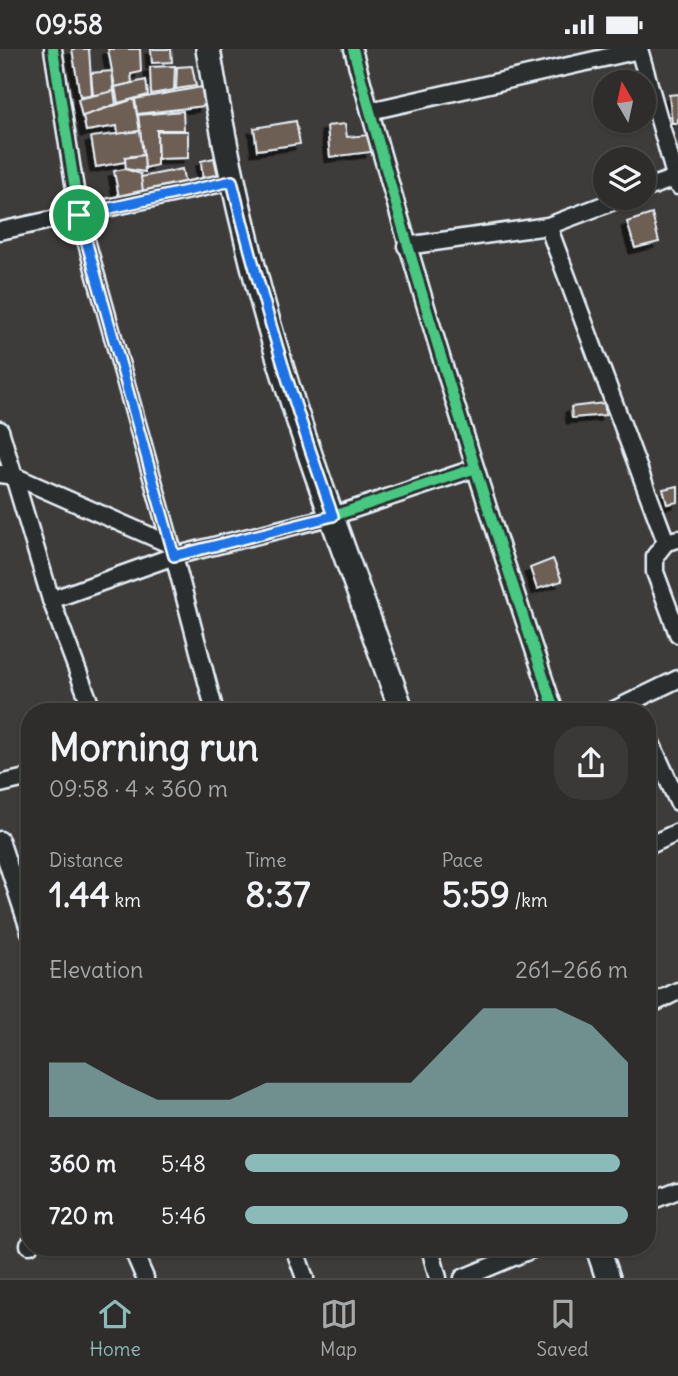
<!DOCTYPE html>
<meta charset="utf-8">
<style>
body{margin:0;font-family:Delius,sans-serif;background:#3a3938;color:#f1f3f6;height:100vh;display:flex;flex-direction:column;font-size:26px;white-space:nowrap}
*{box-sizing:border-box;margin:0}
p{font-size:23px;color:#a7a8a9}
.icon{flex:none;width:38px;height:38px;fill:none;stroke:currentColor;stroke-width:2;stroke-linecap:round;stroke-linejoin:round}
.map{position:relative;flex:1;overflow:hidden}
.panel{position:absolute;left:21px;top:654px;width:635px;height:553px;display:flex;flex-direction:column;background:#2e2d2c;border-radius:28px;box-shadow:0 2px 5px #0004,0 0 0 2px #494948}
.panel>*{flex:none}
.needle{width:46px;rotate:351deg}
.buttons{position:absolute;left:593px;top:21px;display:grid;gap:14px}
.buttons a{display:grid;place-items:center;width:63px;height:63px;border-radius:50%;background:#2e2d2c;box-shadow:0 2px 5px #0004,0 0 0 2px #494948;font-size:35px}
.pin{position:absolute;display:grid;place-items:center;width:60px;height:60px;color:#fff;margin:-30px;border:4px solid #fff;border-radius:50%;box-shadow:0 2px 7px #0007}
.round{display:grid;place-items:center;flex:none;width:74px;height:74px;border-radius:28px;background:#3a3938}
.head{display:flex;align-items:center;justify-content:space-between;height:119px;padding:0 28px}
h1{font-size:38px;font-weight:700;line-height:52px}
.stats{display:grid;grid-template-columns:repeat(3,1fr);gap:10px;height:119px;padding:7px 28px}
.stats div{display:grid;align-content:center}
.stats b{font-size:35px;font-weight:700}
.stats small{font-size:19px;font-weight:400}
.stats p{font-size:19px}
.chart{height:196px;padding:14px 28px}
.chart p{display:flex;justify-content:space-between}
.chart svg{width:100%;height:126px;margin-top:7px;fill:#8bbbb9;opacity:.7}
ul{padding:0 28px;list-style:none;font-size:23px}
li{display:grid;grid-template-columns:112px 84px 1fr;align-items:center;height:52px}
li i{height:18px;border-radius:9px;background:#8bbbb9}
.status{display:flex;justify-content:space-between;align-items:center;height:49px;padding:0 35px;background:#2e2d2c;direction:ltr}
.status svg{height:19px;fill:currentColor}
.tabs{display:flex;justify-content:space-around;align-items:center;height:98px;border-top:2px solid #494948;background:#2e2d2c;font-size:19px;color:#a7a8a9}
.tabs a{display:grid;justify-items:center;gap:4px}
.tabs .on{color:#8bbbb9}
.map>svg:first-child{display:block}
.building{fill:#6e5e55;stroke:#e8f1f8;stroke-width:2;filter:url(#shadow)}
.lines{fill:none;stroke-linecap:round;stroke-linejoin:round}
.street-casing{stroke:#e8f1f8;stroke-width:21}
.secondary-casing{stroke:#e8f1f8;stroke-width:28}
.street{stroke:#2a2d2e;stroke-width:16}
.secondary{stroke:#2a2d2e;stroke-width:23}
.cycleway-casing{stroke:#2a2d2e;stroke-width:15}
.cycleway{stroke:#46c982;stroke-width:10}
.route-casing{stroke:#fff;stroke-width:14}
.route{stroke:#1a73e8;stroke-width:9}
</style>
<div class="status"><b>09:58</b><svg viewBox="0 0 49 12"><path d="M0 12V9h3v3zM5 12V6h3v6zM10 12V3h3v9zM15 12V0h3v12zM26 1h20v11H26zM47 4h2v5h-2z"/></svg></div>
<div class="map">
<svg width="678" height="1229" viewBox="0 0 678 1229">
<defs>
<filter id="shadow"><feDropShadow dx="-5.5" dy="5.5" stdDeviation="0" flood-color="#0009"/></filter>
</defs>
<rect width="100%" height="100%" fill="#3e3c3a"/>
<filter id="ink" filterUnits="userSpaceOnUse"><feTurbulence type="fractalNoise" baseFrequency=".0143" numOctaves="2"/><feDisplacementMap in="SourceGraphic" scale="14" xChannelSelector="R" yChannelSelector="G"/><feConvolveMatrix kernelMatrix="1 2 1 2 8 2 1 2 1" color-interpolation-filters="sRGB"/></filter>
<g filter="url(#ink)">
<g class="building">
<path d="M72,0H89L92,46L80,47Z"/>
<path d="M108,0H140L141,23L131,25L132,34L115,38Z"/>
<path d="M151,0H171L172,13L152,14Z"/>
<path d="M175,17L174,41L151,45L150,18Z"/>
<path d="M192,17L196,37L176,40L177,18Z"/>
<path d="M112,22L114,44L93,46L91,24Z"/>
<path d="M146,31L148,46L118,54L115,38Z"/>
<path d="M202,38L204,57L137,65L135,50Z"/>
<path d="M114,42L116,55L82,68L78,50Z"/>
<path d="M678,45V74H672L669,46Z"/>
<path d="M134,50L140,82L118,85L117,77L86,82L83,67Z"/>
<path d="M183,62L184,81H157V116L145,119L138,66Z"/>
<path d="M296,72L300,95L257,101L254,79Z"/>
<path d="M345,75L347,88L369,86L371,103L330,108L327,77Z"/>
<path d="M140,82L143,106L125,108V113L96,118L91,88Z"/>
<path d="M157,82H188V109L158,110Z"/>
<path d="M144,106L145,123L126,120L125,109Z"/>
<path d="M214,109L218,127L203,132L201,112Z"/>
<path d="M125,120L141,125L144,143L119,148L114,122Z"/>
<path d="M182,120L185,135L143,142L141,128Z"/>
<path d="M652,165L659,193L635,199L627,173Z"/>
<path d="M604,354L606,366L572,369L571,358Z"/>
<path d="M678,437V453L667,455L663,440Z"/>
<path d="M553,510L562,532L537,540L530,519Z"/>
</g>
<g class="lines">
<g class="street-casing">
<g id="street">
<path d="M53,0L79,166L174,507L333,467L473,420"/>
<path d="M353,0C413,224 481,444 555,663"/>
<path d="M639,0L678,137"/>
<path d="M370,62L639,1"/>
<path d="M644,140L675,129"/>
<path d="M548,177L666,493L678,490"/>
<path d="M0,182L232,132"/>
<path d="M406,197L548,177L622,149"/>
<path d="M0,381L51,551L93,663"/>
<path d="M0,425L14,427L171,496"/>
<path d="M666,493L655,507V523L678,585"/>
<path d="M51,551L174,507L215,663"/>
<path d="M610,663L678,630"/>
<path d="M648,687L678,753"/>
<path d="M0,735L30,728"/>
<path d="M0,791L30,883"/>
<path d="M648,797L678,783"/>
<path d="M648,957L678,942"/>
<path d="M648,1153L678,1141"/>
<path d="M29,1196H30"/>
<path d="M132,1199L145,1229"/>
<path d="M294,1199L305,1229"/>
<path d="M430,1199L438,1229"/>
<path d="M463,1229L535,1199"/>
</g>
</g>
<g class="secondary-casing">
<g id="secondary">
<path d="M208,0C221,81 238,160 259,240C297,383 353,523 402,663"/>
<path d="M598,1199L608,1229"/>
</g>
</g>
<use href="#street" class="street"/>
<use href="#secondary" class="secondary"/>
<g class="cycleway-casing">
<g id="cycleway">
<path d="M53,0L79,166L174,507L333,467L473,420"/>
<path d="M353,0C413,224 481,444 555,663"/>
</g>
</g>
<use href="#cycleway" class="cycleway"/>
</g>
</g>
<g class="lines" filter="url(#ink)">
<g class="route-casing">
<path id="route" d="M232,132C260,246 294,357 333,467L174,507L79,166Z"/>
</g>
<use href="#route" class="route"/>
</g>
</svg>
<div class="buttons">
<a><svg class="needle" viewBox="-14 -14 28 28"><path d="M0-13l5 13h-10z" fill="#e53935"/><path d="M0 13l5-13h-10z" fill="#a7a8a9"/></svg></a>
<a><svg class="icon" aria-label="layers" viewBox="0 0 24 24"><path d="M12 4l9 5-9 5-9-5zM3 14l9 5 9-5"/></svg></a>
</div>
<div class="pin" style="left:79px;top:166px;background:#1e9e55"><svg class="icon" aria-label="arrive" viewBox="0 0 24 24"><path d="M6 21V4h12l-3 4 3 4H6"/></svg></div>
<section class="panel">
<div class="head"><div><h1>Morning run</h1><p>09:58 · 4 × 360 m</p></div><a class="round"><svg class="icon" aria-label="share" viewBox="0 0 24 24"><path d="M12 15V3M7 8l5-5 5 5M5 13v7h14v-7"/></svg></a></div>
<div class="stats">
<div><p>Distance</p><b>1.44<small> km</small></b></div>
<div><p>Time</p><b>8:37</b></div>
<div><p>Pace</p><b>5:59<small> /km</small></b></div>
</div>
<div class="chart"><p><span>Elevation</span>261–266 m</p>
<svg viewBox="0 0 160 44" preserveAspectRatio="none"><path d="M0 44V25L10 25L20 32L30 38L40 38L50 38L60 32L70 32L80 32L90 32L100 32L110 19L120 6L130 6L140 6L150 12L160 25V44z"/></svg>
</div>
<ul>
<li><b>360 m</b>5:48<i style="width:98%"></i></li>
<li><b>720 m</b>5:46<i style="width:100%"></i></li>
</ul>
</section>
</div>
<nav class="tabs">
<a class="on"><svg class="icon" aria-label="home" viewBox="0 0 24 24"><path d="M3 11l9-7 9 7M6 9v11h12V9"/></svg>Home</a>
<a><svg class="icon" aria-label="map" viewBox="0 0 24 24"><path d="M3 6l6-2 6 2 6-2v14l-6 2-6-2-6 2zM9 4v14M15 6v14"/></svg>Map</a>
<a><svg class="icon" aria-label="saved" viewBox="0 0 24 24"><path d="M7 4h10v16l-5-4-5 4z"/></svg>Saved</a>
</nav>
